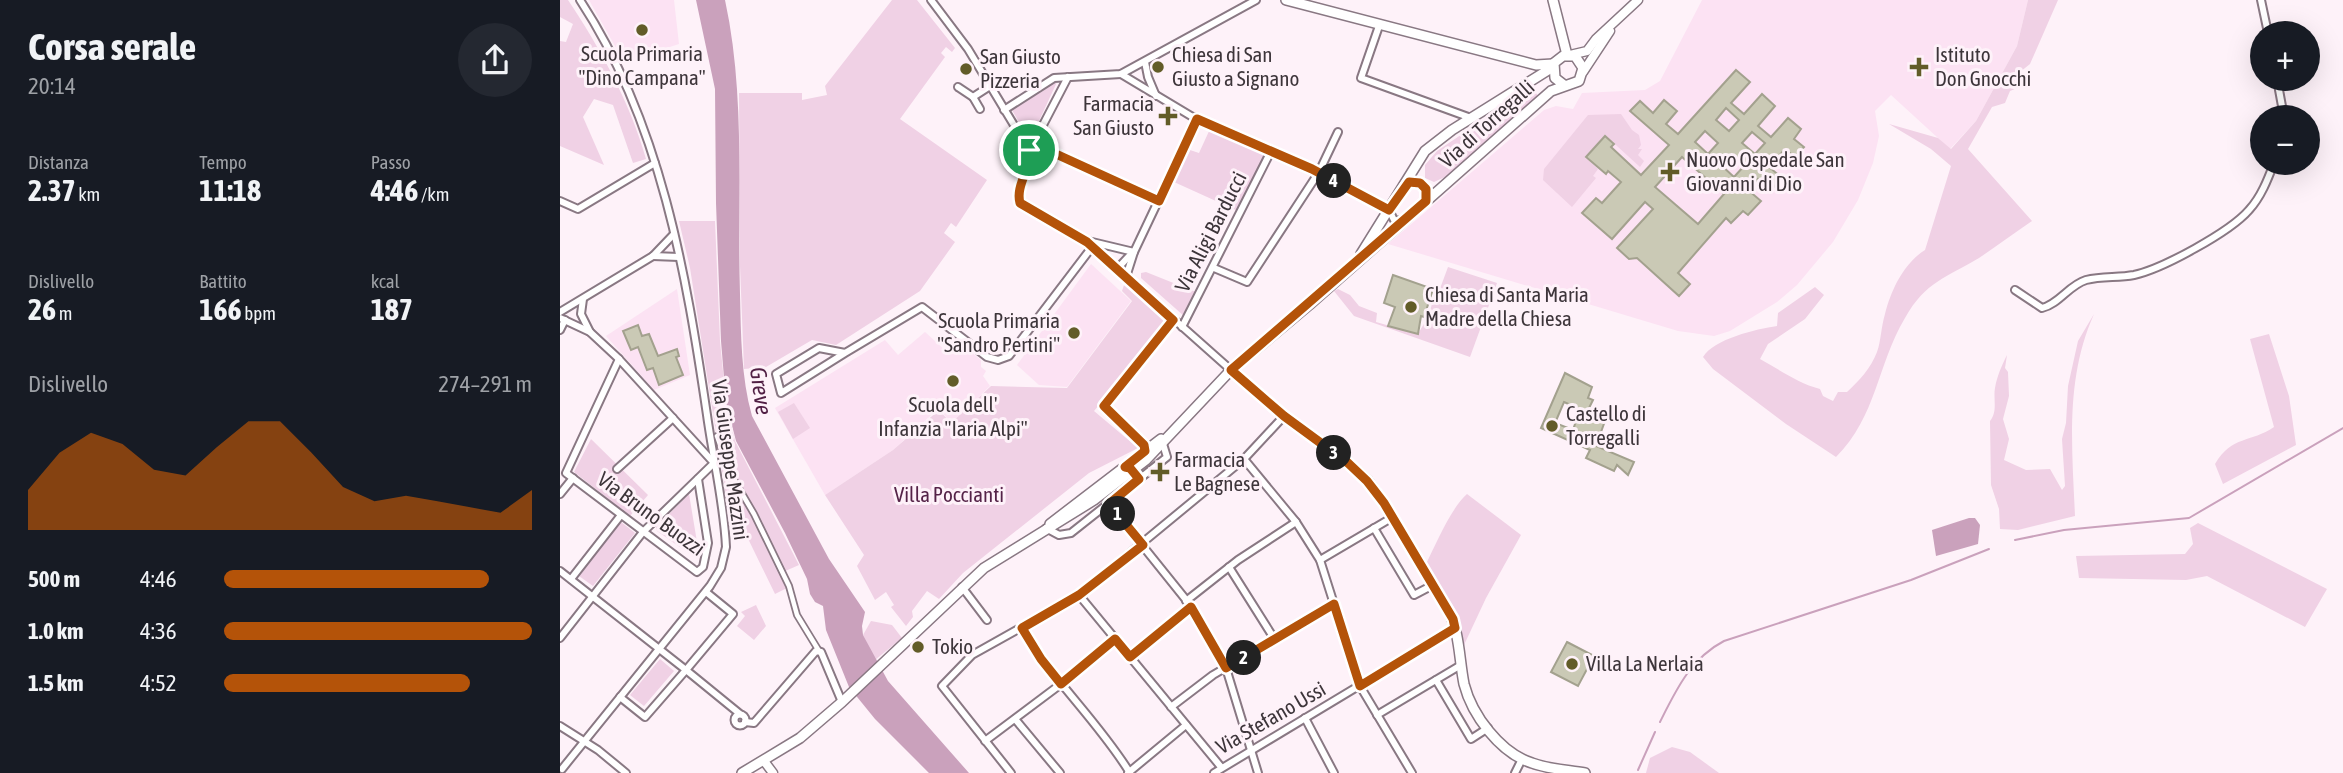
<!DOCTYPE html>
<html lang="it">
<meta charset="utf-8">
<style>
body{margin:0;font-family:"Asap Condensed",sans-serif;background:#242831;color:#f1f3f6;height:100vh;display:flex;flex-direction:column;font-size:26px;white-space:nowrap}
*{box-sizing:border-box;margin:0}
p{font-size:23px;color:#9ea1a6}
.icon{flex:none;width:38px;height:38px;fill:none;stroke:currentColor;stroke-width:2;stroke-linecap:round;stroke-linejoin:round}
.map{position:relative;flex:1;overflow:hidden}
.side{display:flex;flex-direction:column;background:#171b24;width:560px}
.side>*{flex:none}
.tools{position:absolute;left:1690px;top:21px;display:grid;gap:14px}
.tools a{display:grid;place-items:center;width:70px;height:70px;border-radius:50%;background:#171b24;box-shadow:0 7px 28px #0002;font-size:35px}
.pin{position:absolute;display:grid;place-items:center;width:60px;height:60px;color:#fff;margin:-30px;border:4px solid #fff;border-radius:50%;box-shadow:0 2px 7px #0007}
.km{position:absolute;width:35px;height:35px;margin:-18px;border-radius:50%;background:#222;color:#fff;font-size:19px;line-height:35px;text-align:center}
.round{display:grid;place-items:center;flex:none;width:74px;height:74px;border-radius:37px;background:#242831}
.overview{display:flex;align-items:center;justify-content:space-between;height:119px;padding:0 28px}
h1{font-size:38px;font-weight:700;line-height:52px}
.metrics{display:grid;grid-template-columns:repeat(3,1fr);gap:10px;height:119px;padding:7px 28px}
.metrics div{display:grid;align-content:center}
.metrics b{font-size:30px;font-weight:700}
.metrics small{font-size:19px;font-weight:400}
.metrics p{font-size:19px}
.chart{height:196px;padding:14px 28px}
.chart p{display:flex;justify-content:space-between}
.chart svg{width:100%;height:126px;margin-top:7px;fill:#b45309;opacity:.7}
ul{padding:0 28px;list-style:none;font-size:23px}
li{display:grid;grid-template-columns:112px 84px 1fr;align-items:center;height:52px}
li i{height:18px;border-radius:9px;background:#b45309}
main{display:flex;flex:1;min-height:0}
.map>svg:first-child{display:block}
.built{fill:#fce2f3}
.green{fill:#f0d1e5}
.water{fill:#caa1bc}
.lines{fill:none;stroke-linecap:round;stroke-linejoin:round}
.stream{stroke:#caa1bc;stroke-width:2}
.building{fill:#cac9b5;stroke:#a3a18e;stroke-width:2;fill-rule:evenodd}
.pedestrian-casing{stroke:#897883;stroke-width:8}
.minor-casing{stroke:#897883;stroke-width:10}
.tertiary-casing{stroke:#897883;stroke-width:11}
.secondary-casing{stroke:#897883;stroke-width:12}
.pedestrian{stroke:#fff;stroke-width:4.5}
.minor{stroke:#fff;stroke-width:6}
.tertiary{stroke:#fff;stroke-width:8}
.secondary{stroke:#fff;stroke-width:9}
.route-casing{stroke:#fff;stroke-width:14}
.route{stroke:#b45309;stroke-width:9}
.poi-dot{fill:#625c28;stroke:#fef2f9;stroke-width:2.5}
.labels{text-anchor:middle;stroke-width:6;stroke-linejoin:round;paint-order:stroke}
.poi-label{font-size:21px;fill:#3d353a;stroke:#fef2f9;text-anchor:start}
.street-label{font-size:21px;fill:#3d353a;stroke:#fef2f9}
.park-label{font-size:21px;fill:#552348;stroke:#fef2f9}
.water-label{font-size:23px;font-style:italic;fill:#511f44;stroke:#fef2f9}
</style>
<main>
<section class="side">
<div class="overview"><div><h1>Corsa serale</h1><p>20:14</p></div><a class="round"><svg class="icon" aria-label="share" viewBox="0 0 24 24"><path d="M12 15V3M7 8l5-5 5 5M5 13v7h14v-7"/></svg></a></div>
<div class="metrics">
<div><p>Distanza</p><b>2.37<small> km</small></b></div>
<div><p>Tempo</p><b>11:18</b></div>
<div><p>Passo</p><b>4:46<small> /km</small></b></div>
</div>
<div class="metrics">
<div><p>Dislivello</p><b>26<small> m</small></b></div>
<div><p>Battito</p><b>166<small> bpm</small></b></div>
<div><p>kcal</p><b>187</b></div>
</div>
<div class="chart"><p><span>Dislivello</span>274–291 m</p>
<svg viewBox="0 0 160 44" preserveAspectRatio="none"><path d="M0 44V30L10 17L20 10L30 14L40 23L50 25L60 15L70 6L80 6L90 17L100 29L110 34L120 32L130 34L140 36L150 38L160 30V44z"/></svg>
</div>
<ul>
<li><b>500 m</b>4:46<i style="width:86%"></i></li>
<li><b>1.0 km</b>4:36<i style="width:100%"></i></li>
<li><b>1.5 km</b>4:52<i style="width:80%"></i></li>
</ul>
</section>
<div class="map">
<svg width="1783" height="773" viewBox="0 0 1783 773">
<rect width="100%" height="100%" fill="#fef2f9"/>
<g class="built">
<path d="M29,0H114L119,44L64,62Z"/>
<path d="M1142,0H1468L1457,46L1416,121L1390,149L1331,95L1315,111L1319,136L1313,163L1298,200L1273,242L1237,285L1217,302L1170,331L1154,336L1118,331L828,244L984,110L996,106L1013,109L1022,93L1085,90L1100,81Z"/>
<path d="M531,264L571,301L507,387L479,385L457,365Z"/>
<path d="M117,289L130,375L94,390L46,336Z"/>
<path d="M365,332L387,352L396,340L421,360V367L426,371L423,376L430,386L391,423L379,408L333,450L265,495L215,408L325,340L338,355Z"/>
</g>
<g class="green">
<path d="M0,0H8C40,48 70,102 86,159L73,163L53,105L34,99L23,117L44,165L0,146V41L6,42L13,24L0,17Z"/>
<path d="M332,0H357L395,48L392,52L386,47L381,53L385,57L340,119L427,180L396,227L391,223L384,233L395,242L360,291L276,345L252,340L206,367L184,369L180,266L179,93H242V100L267,95L265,86Z"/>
<path d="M1468,0H1498L1470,64L1460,72L1462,86L1450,91L1445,103L1432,107L1408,149L1472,221C1454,233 1437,246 1419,258C1386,278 1366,281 1345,318C1317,365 1317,416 1276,457L1226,424L1153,369L1143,357C1154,339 1196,329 1217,326L1218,313L1255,287L1264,295L1245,319L1208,344L1200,359C1220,370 1238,383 1260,389L1263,396L1273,401L1278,392H1287C1299,381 1311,368 1317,352C1321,341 1321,327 1325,314C1331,290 1344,263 1365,250L1391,166L1371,149L1329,124L1378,138L1391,149L1416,121L1457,46Z"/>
<path d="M497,82L472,136L465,133L452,110Z"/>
<path d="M972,87L978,96L887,176L874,182L865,178V165L877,151Z"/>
<path d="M1061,114L1072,130L1079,135L1081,145L1078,149H1082L1078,155L1084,161L1080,167L1045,135L1025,157L1038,169L1033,176L1036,178L1012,207L983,180L984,169L1028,115Z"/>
<path d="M650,129L707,152L678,211L614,182L630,150L639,153Z"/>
<path d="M119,221H155L160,341L166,402L175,441L239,565L223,572L227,588L215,594L176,514L169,515L130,268Z"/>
<path d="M888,267L937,283L910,357L794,316L774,291L778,289L790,295L799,306L817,313L816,322L858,334L869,315L877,285L881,286Z"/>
<path d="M586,272L636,292L624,316L581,278V273Z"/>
<path d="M564,285L607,323L534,411L578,448L529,473L403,573L379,599L367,591L352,611L353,617L346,626L331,607L334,605L326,592L315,600L297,566L304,555L265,495L333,450L379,410L391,423L431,386L507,388L572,301L562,291Z"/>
<path d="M1534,314C1505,379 1512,446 1515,516L1458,530L1440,529L1439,509L1431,485L1430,421C1438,411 1433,399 1435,388C1437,376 1442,365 1447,355L1445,368L1448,372L1449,396L1443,419L1449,439L1444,460L1466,470L1490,469L1502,490L1505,486L1502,439L1506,423L1508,386L1518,341Z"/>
<path d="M1709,334L1729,396L1736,445L1663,484L1655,464C1672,435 1691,443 1714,427L1690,339Z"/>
<path d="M234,403L250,428L233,439L218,412Z"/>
<path d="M31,439L88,495L70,516L14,472Z"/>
<path d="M129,494L137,542L134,557L97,531L96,527Z"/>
<path d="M907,494L961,535L926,598L904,645L895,609L866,564C876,544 891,508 907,494Z"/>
<path d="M61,522L75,533L33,586L19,576Z"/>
<path d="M1638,523L1767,589L1745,627L1647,576L1626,580L1519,578L1516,556L1625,554L1633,544L1630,528Z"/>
<path d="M196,605L206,626L194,640L177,626L185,616L181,612Z"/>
<path d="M311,621L332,625L342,638L315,660L303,635Z"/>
<path d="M100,659L114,671L84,706L70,695Z"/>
<path d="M1112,747L1130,752L1159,773H1086L1090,758Z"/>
</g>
<g class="water">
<path d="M136,0H165C186,97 177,196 180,294C181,335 181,377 192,416L269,559L305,612L302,626L303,635L328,681L409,773H369L315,719L289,687L266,630L263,606L255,602L250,594L247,579L225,533L176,441L166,402L161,341L156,203L155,89Z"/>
<path d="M1409,518H1415L1420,525L1418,544L1376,556L1372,530Z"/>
</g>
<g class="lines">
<g class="stream">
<path d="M1455,540L1504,530L1629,518L1783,428"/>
<path d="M1100,722C1116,690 1131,658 1164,641L1351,580L1429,549"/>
<path d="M1078,770L1095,732"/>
</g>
</g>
<g class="building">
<path d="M1176,70L1190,82L1171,103L1184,114L1202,94L1215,106L1198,126L1211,137L1228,118L1241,129L1234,139L1244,147L1235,157L1225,149L1209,167L1222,178L1211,190L1198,179L1188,190L1201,201L1188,215L1183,211L1171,223L1166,218L1118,273L1130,284L1119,296L1077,258L1069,259L1057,248L1093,209L1085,202L1052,239L1022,213L1036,198L1042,203L1061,182L1048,171L1046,174L1026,157L1045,136L1054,144L1051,147L1081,175L1109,145L1070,111L1080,101L1093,113L1104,100L1117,111L1106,124L1118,134ZM1166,108L1179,120L1169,131L1156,120ZM1145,131L1158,143L1148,154L1135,142ZM1192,132L1205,143L1195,154L1182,143ZM1171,155L1184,166L1174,177L1162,166ZM1122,157L1164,194L1138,224L1095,187Z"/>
<path d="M833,275L873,289L864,317L861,316L858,334L828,326L835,307L824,303Z"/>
<path d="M78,325L82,336L89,334L98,356L117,349L119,356L116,357L123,375L99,385L93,368L87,370L78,347L71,350L63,331Z"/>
<path d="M1005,373L1032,387L1028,398L1033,400L1028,410L1046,418L1036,446L1074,462L1068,475L1057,465L1054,471L1026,458L1030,450L981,428ZM1004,402L1020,409L1013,430L995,423Z"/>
<path d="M1007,642L1034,656L1018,686L991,672Z"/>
</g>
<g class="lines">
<g class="pedestrian-casing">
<path id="pedestrian" d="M157,436L170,473L194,514L229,586L237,615L259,651"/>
</g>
<g class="minor-casing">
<g id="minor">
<path d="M371,0L408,49L469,150C472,168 455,185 460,203L527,242L671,370"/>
<path d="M1701,0L1708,33"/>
<path d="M819,26L801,78L911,118"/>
<path d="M585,62L588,77L596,96"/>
<path d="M561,74L631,116L752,169L829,210L834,220L844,221"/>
<path d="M1717,79L1724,117"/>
<path d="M398,87L413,97"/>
<path d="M420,109L413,97L430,86"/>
<path d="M444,110L494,78L561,74L696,0"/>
<path d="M474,144L599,201"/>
<path d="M472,146L508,77"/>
<path d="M845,184L851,182L861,184L866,192V201"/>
<path d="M0,201L18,209L95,163"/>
<path d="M528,241L574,252"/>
<path d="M93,256L119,257"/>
<path d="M654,268L687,282L759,172L778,132"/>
<path d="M557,269L572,253"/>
<path d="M566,277L574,252L637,119"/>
<path d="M1455,290L1482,308C1499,304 1509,285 1526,280C1542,276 1558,278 1574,275C1602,269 1670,232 1689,210C1701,197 1708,179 1714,163"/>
<path d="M23,299L21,314L30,332"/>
<path d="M0,312L93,256L114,234"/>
<path d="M0,318L30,332L59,359L154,463L83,532L0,638"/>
<path d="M622,327L711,151"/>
<path d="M0,330L5,320"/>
<path d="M285,353L221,393L216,374L259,348L285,353L362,307L427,357L438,360L449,356L532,247"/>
<path d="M59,359L6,473L137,572L143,567L148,543L138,479"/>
<path d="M585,451L583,443L544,406L613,320"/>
<path d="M684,459L736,522L760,560L800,686L852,773"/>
<path d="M57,469L113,418"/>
<path d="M0,494L13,478"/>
<path d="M549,504L631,606L666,668L698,773"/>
<path d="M486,528L499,535L511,533L607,457L603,444"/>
<path d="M814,528L854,595L873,585"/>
<path d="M760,560L833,517"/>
<path d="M669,567L715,640"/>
<path d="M0,571L126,670L85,717L60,697"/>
<path d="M11,579L61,515"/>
<path d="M402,587L427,620"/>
<path d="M146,592L173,614L126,670L180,714"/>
<path d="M519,595L661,767"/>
<path d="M626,601L678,560L736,522"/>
<path d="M462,628C492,680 538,721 570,773"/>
<path d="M570,657L631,606"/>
<path d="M876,680L911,739L928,728"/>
<path d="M611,707L653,675L774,604"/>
<circle cx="180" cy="720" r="5.5"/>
<path d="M817,715L901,665"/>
<path d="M745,718L774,773"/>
<path d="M455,719L500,773"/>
<path d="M185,722L194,723L256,651L261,652L282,702"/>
<path d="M0,726L38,750L66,773"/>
<path d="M425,741L501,684L555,639"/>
<path d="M2,769L150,586L161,568L166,547C164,503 153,459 147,415C126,273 101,123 20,0"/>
<path d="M451,773L382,686L412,655L519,595L684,459L724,416"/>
<path d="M568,773L626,725"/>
<path d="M654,773L895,628"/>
<path d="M955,773L962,759"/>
</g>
</g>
<g class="tertiary-casing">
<g id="tertiary">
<path d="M1010,55L1027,51L1036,39L1078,0"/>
<path d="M1023,72L1050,31"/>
<path d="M204,761L213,773"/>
</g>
</g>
<g class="secondary-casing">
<g id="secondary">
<path d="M726,0L976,65L993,64"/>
<path d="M993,0L1007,55"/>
<path d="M801,254L865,151L892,130L993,67"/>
<path d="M671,370L724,416L788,463L808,481L824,503L888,610C900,633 899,659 904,684C912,715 940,753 972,763C988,769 1007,770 1025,773"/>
<path d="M490,524L601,439"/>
<path d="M182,773L240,738L282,702L424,568L534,500L586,460L671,370L749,305L991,91L1019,81L1023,68L1015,56H1003L994,63L995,78L1004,85"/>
</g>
</g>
<use href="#pedestrian" class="pedestrian"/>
<use href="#minor" class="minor"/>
<use href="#tertiary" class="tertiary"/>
<use href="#secondary" class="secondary"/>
</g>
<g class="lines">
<g class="route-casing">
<path id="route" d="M637,119L752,169L829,210L849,182L860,183L866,189V201L671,370L724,416L788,463L807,481L824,503L893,619L895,628L800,686L774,604L666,668L631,607L570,657L555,639L501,684L481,659L462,628L519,595L583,545L549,504L579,479L570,468L565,467L585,451L584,445L544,406L613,320L527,242L460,203C455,185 472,168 469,150L474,144L599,201Z"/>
</g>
<use href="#route" class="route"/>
</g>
<g class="poi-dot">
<circle cx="82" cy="30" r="7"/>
<circle cx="598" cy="67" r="7"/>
<path d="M1355.5 56.5h7v7h7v7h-7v7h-7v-7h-7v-7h7z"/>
<circle cx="406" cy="69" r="7"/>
<path d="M604.5 105.5h7v7h7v7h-7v7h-7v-7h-7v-7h7z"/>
<path d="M1106.5 161.5h7v7h7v7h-7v7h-7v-7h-7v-7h7z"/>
<circle cx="851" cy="307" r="7"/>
<circle cx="514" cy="333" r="7"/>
<circle cx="393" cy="381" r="7"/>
<circle cx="992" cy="426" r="7"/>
<path d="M596.5 461.5h7v7h7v7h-7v7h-7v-7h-7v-7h7z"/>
<circle cx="358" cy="647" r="7"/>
<circle cx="1012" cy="664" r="7"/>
</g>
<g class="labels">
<g class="poi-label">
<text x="82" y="61" text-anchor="middle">Scuola Primaria<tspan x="82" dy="24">"Dino Campana"</tspan></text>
<text x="612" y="62">Chiesa di San<tspan x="612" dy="24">Giusto a Signano</tspan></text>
<text x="1375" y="62">Istituto<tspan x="1375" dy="24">Don Gnocchi</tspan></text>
<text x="420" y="64">San Giusto<tspan x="420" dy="24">Pizzeria</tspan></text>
<text x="594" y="111" text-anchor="end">Farmacia<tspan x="594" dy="24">San Giusto</tspan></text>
<text x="1126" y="167">Nuovo Ospedale San<tspan x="1126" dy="24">Giovanni di Dio</tspan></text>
<text x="865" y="302">Chiesa di Santa Maria<tspan x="865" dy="24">Madre della Chiesa</tspan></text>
<text x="500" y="328" text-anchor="end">Scuola Primaria<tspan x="500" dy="24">"Sandro Pertini"</tspan></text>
<text x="393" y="412" text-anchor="middle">Scuola dell'<tspan x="393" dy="24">Infanzia "Iaria Alpi"</tspan></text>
<text x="1006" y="421">Castello di<tspan x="1006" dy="24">Torregalli</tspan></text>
<text x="614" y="467">Farmacia<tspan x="614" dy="24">Le Bagnese</tspan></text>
<text x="372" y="654">Tokio</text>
<text x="1026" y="671">Villa La Nerlaia</text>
</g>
<g class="street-label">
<text transform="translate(927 124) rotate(-42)" y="7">Via di Torregalli</text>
<text transform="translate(651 232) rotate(-63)" y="7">Via Aligi Barducci</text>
<text transform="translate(170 460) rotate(82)" y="7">Via Giuseppe Mazzini</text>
<text transform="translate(91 514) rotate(36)" y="7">Via Bruno Buozzi</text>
<text transform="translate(711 718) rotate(-30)" y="7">Via Stefano Ussi</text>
</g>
<g class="park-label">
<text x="389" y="502">Villa Poccianti</text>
</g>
<g class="water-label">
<text transform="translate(201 391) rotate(82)" y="8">Greve</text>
</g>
</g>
</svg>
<div class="tools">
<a>+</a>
<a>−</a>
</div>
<div class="pin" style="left:469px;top:150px;background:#1e9e55"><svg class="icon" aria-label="arrive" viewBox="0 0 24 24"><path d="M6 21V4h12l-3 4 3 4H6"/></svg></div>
<b class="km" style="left:558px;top:514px">1</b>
<b class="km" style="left:684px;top:658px">2</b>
<b class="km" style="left:774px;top:453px">3</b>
<b class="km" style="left:774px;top:181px">4</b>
</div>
</main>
